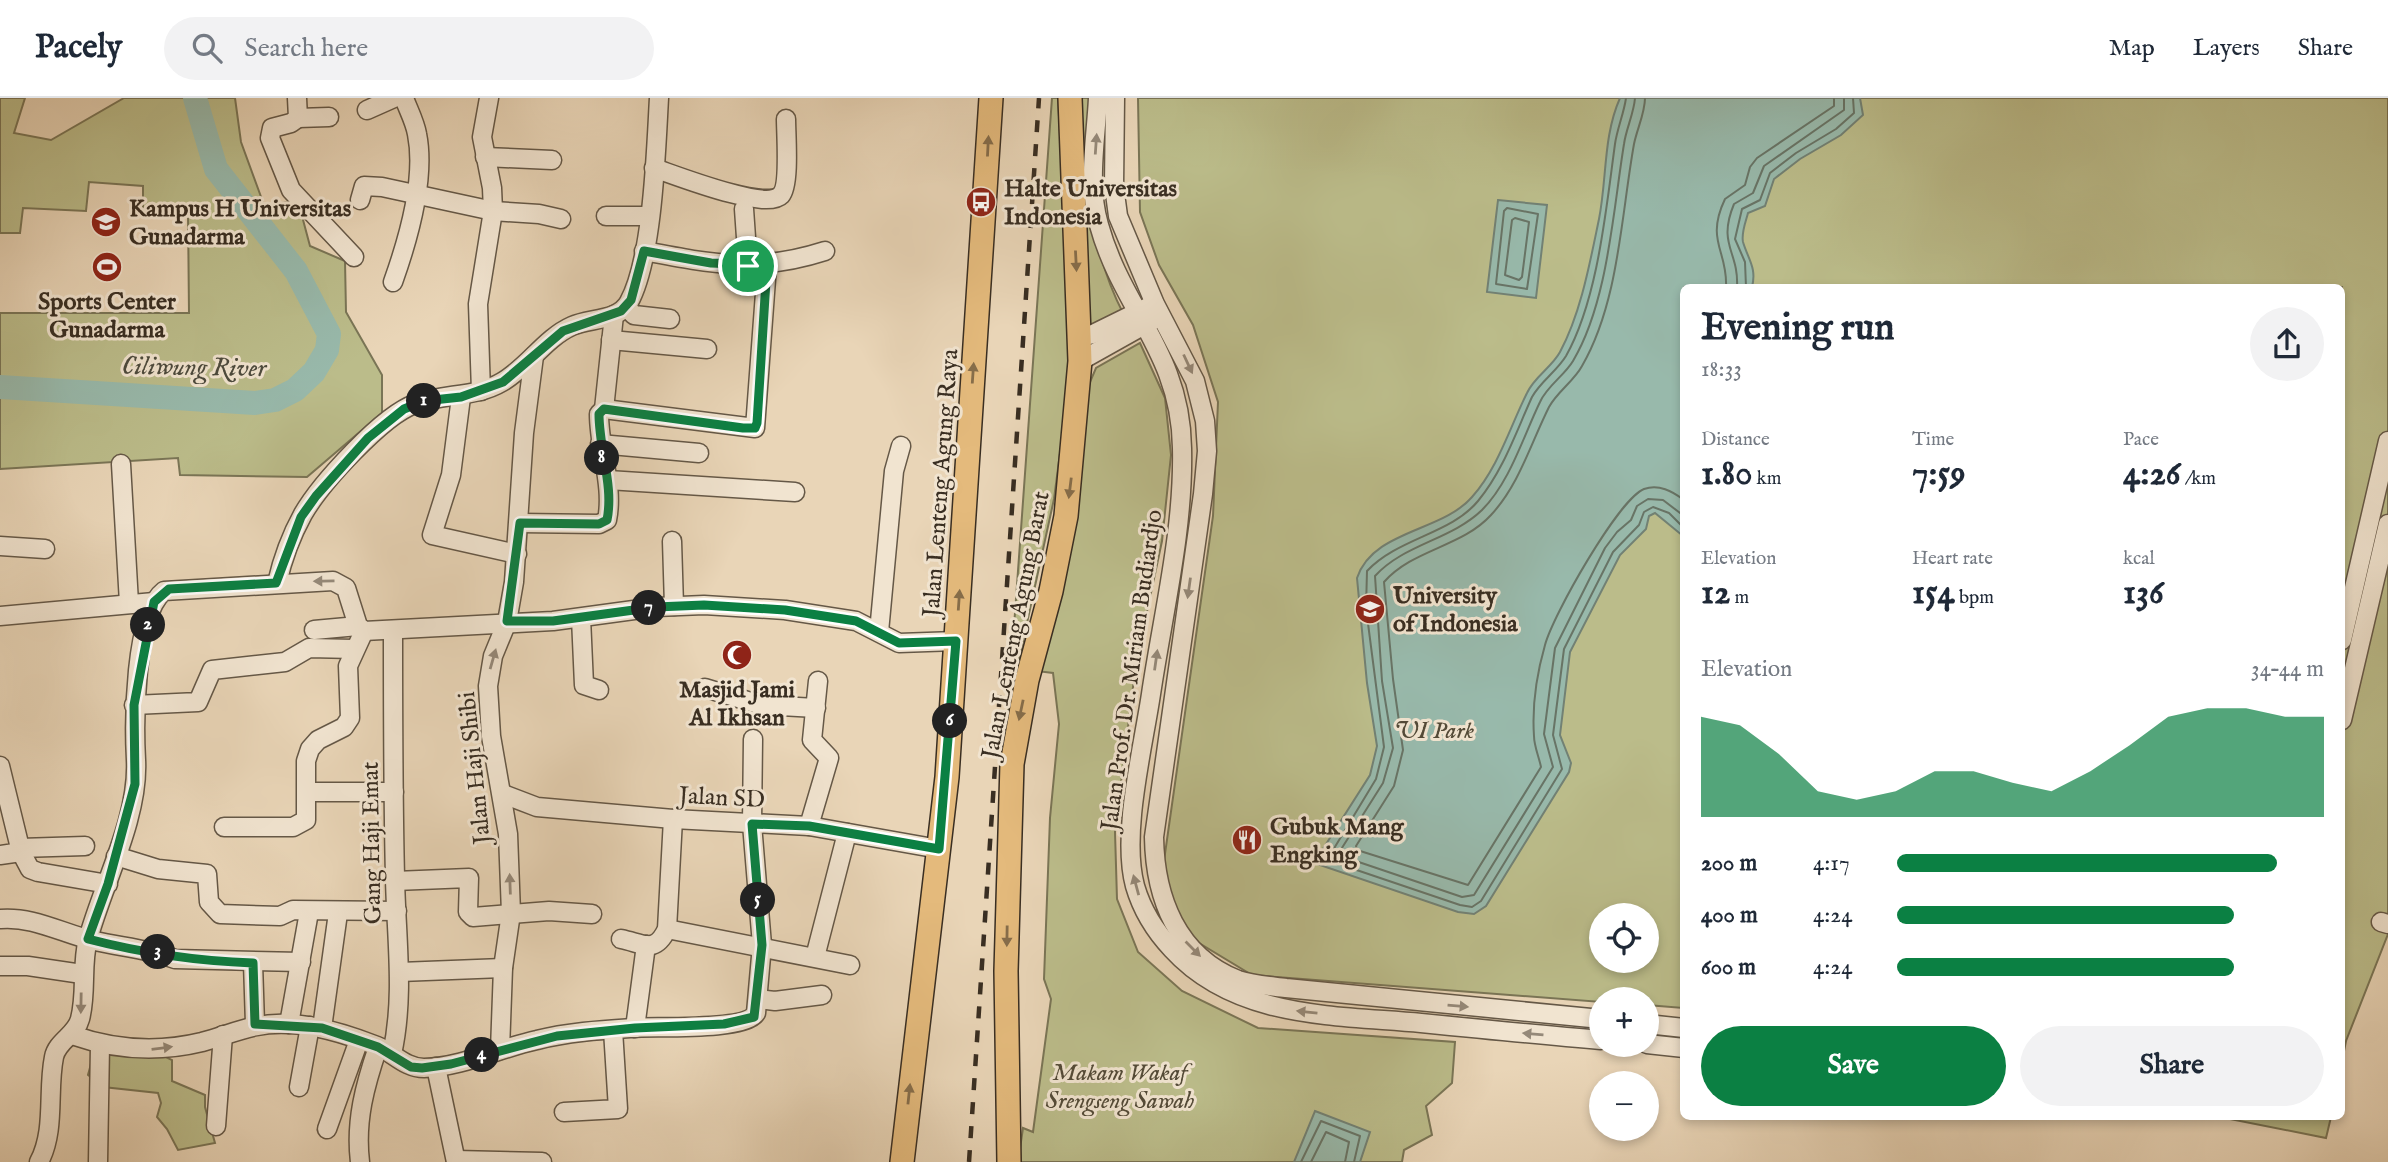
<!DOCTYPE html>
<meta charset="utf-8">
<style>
body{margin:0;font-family:"IM FELL English",serif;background:#f2f2f3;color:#1f2937;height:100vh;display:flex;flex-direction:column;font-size:26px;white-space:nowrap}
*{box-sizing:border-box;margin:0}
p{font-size:23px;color:#747a83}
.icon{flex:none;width:38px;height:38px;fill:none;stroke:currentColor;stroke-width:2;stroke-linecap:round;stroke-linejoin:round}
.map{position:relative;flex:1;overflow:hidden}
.panel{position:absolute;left:1680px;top:186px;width:665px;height:836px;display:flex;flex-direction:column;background:#fff;border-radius:10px;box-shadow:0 4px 10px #0003}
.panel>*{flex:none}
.fabs{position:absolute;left:1589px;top:805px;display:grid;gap:14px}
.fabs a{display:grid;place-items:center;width:70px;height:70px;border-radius:50%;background:#fff;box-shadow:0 4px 10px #0003;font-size:35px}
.pin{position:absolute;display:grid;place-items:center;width:60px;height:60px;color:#fff;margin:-30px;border:4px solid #fff;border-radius:50%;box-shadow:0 2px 7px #0007}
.km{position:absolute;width:35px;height:35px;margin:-18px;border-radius:50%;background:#222;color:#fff;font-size:19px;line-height:35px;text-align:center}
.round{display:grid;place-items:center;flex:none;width:74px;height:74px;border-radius:37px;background:#f2f2f3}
.headline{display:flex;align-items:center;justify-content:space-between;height:119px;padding:0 21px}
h1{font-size:38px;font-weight:700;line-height:52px}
.figures{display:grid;grid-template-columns:repeat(3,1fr);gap:10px;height:119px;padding:7px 21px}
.figures div{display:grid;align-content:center}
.figures b{font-size:35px;font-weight:700}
.figures small{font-size:19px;font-weight:400}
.figures p{font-size:19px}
.chart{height:196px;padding:14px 21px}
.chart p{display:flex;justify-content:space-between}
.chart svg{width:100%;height:126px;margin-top:7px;fill:#0b8043;opacity:.7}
.primary-button{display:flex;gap:14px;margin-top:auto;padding:14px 21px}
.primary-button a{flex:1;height:80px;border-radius:42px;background:#0b8043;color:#fff;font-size:28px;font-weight:700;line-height:80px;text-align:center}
.primary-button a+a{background:#f2f2f3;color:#1f2937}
ul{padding:0 21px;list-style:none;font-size:23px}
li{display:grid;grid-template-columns:112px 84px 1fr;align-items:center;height:52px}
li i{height:18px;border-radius:9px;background:#0b8043}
header{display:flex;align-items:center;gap:42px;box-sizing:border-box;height:98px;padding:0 35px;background:#fff;border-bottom:2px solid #e0e1e3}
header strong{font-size:33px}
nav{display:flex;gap:38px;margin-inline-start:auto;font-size:24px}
.search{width:490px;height:63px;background:#f2f2f3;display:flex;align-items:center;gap:18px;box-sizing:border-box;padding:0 24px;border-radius:38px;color:#747a83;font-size:26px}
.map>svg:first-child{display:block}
.green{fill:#bbbc8a;stroke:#7a7556;stroke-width:2;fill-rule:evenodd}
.water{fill:#98b9ab;stroke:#728174;stroke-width:2}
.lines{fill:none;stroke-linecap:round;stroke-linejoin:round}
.shore{stroke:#687466;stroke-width:2}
.river{stroke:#98b9ab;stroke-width:24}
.minor-casing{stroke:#655847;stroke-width:21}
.major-casing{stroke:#392e22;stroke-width:26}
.minor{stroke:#f1e4d0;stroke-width:18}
.major{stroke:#e4ba7c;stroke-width:23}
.rail{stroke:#392e22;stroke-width:4.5;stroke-dasharray:12 12;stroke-linecap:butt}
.oneway{fill:#958979}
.oneway2{fill:#866d4a}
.route-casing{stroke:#fff;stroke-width:14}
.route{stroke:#0b8043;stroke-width:9}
.labels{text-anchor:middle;stroke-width:6;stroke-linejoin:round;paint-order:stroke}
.poi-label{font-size:24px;font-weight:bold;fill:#392e22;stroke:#f1e4d0;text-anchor:start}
.street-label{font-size:24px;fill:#392e22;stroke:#f1e4d0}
.park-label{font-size:24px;font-style:italic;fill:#534a37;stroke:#f1e4d0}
.water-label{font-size:26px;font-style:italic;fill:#4c4a3d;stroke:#f1e4d0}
</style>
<header>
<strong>Pacely</strong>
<div class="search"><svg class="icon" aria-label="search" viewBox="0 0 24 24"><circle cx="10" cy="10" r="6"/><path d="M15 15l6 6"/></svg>Search here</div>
<nav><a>Map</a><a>Layers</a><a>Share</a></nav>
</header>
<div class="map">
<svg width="2388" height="1064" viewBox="0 0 2388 1064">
<rect width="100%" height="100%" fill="#e9d5b7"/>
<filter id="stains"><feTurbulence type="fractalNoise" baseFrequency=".00286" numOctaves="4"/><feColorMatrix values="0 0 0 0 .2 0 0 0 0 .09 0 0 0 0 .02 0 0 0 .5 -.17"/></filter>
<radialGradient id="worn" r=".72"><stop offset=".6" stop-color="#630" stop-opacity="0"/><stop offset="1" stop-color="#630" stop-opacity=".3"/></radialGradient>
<g class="green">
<path d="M0,0H25L14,35L51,42L124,0H235L241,44L264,107L298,103L310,148L345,163L346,214L382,277V315L307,379L180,377L178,360L0,371V215H189L188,114L143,110V88L89,84L86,113L23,110L20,135H0Z"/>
<path d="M1052,0H1058L1072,264L1054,401L1008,612Z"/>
<path d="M1078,0H1090C1090,82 1085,142 1124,217L1097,230L1088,227Z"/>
<path d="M1138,0H2388V836L2346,943L2342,963V189H1684L1683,910L1647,907V901H1601V904L1252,877L1156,819L1213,418L1218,304L1193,227L1159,167L1140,114ZM1601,817H1647V863H1601Z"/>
<path d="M1140,245L1165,300L1171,357L1162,443L1136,565L1115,734L1117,801L1138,854L1182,893L1258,930L1455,944L1452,985L1426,1008L1432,1037L1404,1052L1402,1064H1018L1023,1030L1033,1034L1051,901L1044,881L1050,720L1059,626L1053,575L1036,573L1087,291L1096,270Z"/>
<path d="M94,955H158L172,962V983L205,997V1009L215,1045L178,1052L167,1031L157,1019L161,1005L158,995L103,989L88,977Z"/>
<path d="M2220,1019H2331L2326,1040Z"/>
</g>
<g class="water">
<path d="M1620,0H1860L1863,17L1841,37L1800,61L1774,81L1765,108L1748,115C1746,123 1741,135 1743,144C1748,161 1757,170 1752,189H1684L1683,438L1655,415L1649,418L1646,431L1620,457L1570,554L1560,637L1571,665L1569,674L1486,808L1474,816L1458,814L1314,765L1370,677L1377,648L1367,585L1357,480C1373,432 1442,434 1472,399C1498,370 1510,329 1527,295C1534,279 1552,269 1560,254C1581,215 1590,164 1599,121C1607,81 1603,38 1620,0Z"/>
<path d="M1498,102L1547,107L1536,200L1487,194Z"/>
<path d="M1315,1013L1370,1034L1360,1064H1294Z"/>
</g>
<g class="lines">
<g class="shore">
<path d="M1626,0C1624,15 1617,31 1615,46C1606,111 1598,201 1566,258C1557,273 1540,284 1532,299C1516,334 1503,373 1478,403C1451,436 1398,440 1367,473L1366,510L1384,649L1376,681L1327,762L1460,807L1472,809L1481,803L1562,671L1553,637L1564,551L1613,454L1639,427L1644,414L1653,409L1669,415L1684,430"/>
<path d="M1635,0C1634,15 1626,31 1624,46C1613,113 1608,204 1573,263C1564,278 1547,288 1540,304C1523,339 1510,384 1482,412C1451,442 1404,446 1375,478L1382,583L1393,650L1383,685L1340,753L1341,758L1462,799L1474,797L1553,669L1544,636L1555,550L1605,450L1617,434L1631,422L1637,408L1648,401L1663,402L1684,418"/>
<path d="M1645,0C1645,15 1637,31 1634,46C1621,118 1619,204 1582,268C1574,283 1557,294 1549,309C1531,345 1519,387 1491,417C1462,449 1413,451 1384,484L1393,581L1403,652L1394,688L1356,748L1357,752L1468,787L1541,669C1539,659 1534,648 1534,638C1532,609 1537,575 1545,547C1553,517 1618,402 1644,391C1659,386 1672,393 1684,402"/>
<path d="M1507,110L1538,116L1527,191L1496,186L1504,113Z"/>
<path d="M1515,120L1529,124L1522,179L1519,182L1505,177L1512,122Z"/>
<path d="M1726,189C1728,153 1705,143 1725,101L1745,87L1750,69L1757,60L1834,8V0"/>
<path d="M1737,189C1739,153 1717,147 1734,106L1753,95L1764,68L1844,12V0"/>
<path d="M1746,189L1745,164L1735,141L1742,111L1760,102L1770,75L1796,55L1836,31L1854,15L1853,0"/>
<path d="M1301,1064L1321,1023L1360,1038L1354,1064"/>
<path d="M1311,1064L1326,1034L1349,1044L1345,1064"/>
</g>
<path class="river" d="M0,289L255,305L275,302L295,292L314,274L327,252L329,236L296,173L216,71L195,0"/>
<g class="minor-casing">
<g id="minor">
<path d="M297,0L298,20L291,25L272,30L270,40L291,92L354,159"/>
<path d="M1098,0C1096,41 1087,86 1099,127C1122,211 1181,255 1182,350C1184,432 1163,515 1151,596C1143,650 1121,736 1135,788C1142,812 1155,833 1172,851C1236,921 1334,917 1421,925C1481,931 1541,937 1601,942"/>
<path d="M1115,0L1114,88L1118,118L1155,206L1195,283L1205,323L1207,353L1203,396L1154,739C1155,800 1177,858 1238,882C1253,887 1271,888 1286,890L1601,921"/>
<path d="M367,12L394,0"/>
<path d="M298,20L329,19"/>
<path d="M485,59L552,62"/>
<path d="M654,70C675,77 766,113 781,97C790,87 786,36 786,21"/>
<path d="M360,102L364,88L382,89L493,113L539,116L561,121"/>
<path d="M744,111L748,168"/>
<path d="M606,118H649"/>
<path d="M644,153C712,166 757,175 825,153"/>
<path d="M393,184C408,142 426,81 417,36C415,24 408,11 404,0"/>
<path d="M626,209L634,217L670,221"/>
<path d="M1081,239L1093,236L1148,209"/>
<path d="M611,242L707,251"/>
<path d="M1080,263L1155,221"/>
<path d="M481,293L478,206L493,113L492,90L482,39L489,0"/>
<path d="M461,299L451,377L432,437L517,456"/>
<path d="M604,311L755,330L767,168"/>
<path d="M600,346L699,355"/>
<path d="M121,366L129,505"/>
<path d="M608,382L795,394"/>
<path d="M520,425L599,426L607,422C614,388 599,352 599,316L604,311L614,217"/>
<path d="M672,443L674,508"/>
<path d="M0,448L45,451"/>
<path d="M277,485C282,463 292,436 303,416C321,385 383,317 415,306C444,295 475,300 502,284C528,269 545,240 572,228C590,220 619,223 629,204C653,160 656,52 659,0"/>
<path d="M0,518L154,504"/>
<path d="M581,520L584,587L599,592"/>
<path d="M314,532L358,528"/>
<path d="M879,534L894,373L901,348"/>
<path d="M2342,542L2388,343"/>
<path d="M705,590L761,607L816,610"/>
<path d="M134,607L198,604L212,572L285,564L309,550L354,551"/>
<path d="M2342,622L2388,426"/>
<path d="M0,668L21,754L0,757"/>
<path d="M307,694H394"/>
<path d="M503,696L537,709L673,721L809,728L939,751"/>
<path d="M809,728L829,660L812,642L818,583"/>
<path d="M224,729H293L306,722V663L310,651L318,642L344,629L350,620L348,568L364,533"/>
<path d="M20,750L85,748"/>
<path d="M21,754L30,771L38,774L108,786"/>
<path d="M116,758L158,771L207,776L209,804L220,816L280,818L293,812L397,813"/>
<path d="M395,783L469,780L468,814L473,819L549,813L592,816"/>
<path d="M0,821C34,818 63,836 95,843C122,849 149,851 175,861L301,864"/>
<path d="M2381,824L2388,826"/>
<path d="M667,831L850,867"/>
<path d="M621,841C645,846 655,856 667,831L673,721"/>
<path d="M815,859L847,735"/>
<path d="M253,865L255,926"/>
<path d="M0,868H28L82,876"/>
<path d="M400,874L503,870"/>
<path d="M758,901L775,903L822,897"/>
<path d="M289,926L309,814"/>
<path d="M1647,926L1684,930"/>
<path d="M322,930L338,815"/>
<path d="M635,930L646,847"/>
<path d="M72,937C115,952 157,955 202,944C235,935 254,924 289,926C319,927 349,937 377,948C394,955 405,970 424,970C462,969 500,950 537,942C568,934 601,932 632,930C654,928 746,933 756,915L762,847L752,726L753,641"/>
<path d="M1647,946L1684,950"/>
<path d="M500,952L503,870L511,815L508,736L491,638L488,588L493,558L507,524L514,484L524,335L534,258"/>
<path d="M392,956C405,897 396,839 395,779C393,697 393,615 393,532"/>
<path d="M436,969L456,1064"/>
<path d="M299,989L310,928"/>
<path d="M564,1014L618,1011L613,932"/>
<path d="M216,1028L223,937"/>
<path d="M327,1031L359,942"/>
<path d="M456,1062L542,1064"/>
<path d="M39,1064C56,1032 47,993 54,959C57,943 76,937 80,921C87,895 81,867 88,841C103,786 139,720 136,662C134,626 134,516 164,493L333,483L346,490L358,528L364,533L553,523L656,509L704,507L785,512L856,523L899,545L956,543"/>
<path d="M98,1064L100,947"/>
<path d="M360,1064C355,1023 365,987 378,949"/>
</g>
</g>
<g class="major-casing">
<g id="major">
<path d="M902,1064L947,679L991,0"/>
<path d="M1009,1064L1006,873L1012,666L1027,582L1051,493L1066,418L1080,263L1070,0"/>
</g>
</g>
<use href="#minor" class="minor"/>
<use href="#major" class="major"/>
<path class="rail" d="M969,1064L1039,0"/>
</g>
<defs><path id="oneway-solid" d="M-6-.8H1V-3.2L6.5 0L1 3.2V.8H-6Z" transform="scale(1.75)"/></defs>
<g class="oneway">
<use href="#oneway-solid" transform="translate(1096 46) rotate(-86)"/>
<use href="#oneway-solid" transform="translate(1188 266) rotate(65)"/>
<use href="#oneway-solid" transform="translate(324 483) rotate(179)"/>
<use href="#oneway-solid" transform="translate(1189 490) rotate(98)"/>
<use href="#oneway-solid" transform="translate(493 561) rotate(-74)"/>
<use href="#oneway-solid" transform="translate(1156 562) rotate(-82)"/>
<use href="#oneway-solid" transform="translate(510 786) rotate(-92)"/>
<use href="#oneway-solid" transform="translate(1136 787) rotate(-105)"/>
<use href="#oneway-solid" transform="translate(1193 851) rotate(45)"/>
<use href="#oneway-solid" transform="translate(81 905) rotate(91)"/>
<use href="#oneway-solid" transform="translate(1458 908) rotate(5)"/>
<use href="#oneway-solid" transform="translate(1307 914) rotate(-174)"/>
<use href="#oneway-solid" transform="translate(1533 936) rotate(-175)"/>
<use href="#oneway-solid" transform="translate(162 950) rotate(-7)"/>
</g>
<g class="oneway2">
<use href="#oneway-solid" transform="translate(988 48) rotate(-87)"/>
<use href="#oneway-solid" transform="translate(1076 163) rotate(87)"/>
<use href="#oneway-solid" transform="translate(973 275) rotate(-86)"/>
<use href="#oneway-solid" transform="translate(1070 390) rotate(97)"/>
<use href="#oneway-solid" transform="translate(959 502) rotate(-86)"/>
<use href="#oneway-solid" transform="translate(1021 612) rotate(102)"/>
<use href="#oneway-solid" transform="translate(1007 838) rotate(91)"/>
<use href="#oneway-solid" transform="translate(909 996) rotate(-84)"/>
</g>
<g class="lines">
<g class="route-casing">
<path id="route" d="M644,153L711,165L767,167L757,325L755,330H743L604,311L599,316C599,352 614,388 607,422L599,426L520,425L507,523H553L656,509L704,507L785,512L856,523L899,545L956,543L939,751L809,728L752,726L762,847L754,919L724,926L635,930L557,938L451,966L422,970L411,969L378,949L322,930L255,926L253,865C197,863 142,855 88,841L108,786L135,686L134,607L154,504L169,491L276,485L301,419L316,398L368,340L404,311L424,303L461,299L503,284L563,233L621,213L631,202Z"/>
</g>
<use href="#route" class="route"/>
</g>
<defs>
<g id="bus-disc" transform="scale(1.575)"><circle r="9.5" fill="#8f2418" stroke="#f1e4d0"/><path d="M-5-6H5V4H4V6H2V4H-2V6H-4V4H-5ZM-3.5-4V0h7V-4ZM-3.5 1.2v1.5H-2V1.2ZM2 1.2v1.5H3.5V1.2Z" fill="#fff"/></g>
<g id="university-disc" transform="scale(1.575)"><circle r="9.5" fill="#8f2418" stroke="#f1e4d0"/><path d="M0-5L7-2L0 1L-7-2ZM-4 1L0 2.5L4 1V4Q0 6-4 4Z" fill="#fff"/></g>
<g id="stadium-disc" transform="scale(1.575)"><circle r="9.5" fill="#8f2418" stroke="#f1e4d0"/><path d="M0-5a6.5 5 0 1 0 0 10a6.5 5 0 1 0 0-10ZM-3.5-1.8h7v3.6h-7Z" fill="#fff"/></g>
<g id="mosque-disc" transform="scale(1.575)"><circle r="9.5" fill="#8f2418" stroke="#f1e4d0"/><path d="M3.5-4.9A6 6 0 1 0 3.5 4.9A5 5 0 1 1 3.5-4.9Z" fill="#fff"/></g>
<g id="restaurant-disc" transform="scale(1.575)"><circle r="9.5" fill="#8f2418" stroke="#f1e4d0"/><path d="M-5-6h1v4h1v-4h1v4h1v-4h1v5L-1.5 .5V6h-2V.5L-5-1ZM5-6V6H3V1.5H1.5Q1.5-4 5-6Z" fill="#fff"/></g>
</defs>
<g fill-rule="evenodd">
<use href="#bus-disc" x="981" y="104"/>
<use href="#university-disc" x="106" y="124"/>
<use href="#stadium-disc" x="107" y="169"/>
<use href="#university-disc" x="1370" y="511"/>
<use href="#mosque-disc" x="737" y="557"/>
<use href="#restaurant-disc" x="1247" y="742"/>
</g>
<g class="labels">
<g class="poi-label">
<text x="1004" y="98">Halte Universitas<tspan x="1004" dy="28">Indonesia</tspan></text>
<text x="129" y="118">Kampus H Universitas<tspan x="129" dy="28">Gunadarma</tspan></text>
<text x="107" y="211" text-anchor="middle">Sports Center<tspan x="107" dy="28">Gunadarma</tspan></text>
<text x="1393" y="505">University<tspan x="1393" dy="28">of Indonesia</tspan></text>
<text x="737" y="599" text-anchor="middle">Masjid Jami<tspan x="737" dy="28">Al Ikhsan</tspan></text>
<text x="1270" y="736">Gubuk Mang<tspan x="1270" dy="28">Engking</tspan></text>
</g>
<g class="street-label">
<text transform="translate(940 385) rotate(-86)" y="8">Jalan Lenteng Agung Raya</text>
<text transform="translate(1015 527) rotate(-79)" y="8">Jalan Lenteng Agung Barat</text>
<text transform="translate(1131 572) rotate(-82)" y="8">Jalan Prof. Dr. Miriam Budiardjo</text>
<text transform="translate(474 670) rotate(-96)" y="8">Jalan Haji Shibi</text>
<text transform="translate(722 699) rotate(3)" y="8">Jalan SD</text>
<text transform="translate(371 745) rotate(-91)" y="8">Gang Haji Emat</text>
</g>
<g class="park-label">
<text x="1434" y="640">UI Park</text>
<text x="1120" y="982">Makam Wakaf<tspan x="1120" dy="28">Srengseng Sawah</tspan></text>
</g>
<g class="water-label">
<text transform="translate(194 268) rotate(1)" y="9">Ciliwung River</text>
</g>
</g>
<rect width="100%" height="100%" filter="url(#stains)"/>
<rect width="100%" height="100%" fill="url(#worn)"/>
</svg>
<div class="fabs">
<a><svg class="icon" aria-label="locate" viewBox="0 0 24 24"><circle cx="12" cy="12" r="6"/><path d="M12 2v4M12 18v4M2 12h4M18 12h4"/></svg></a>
<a>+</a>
<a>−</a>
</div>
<div class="pin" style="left:748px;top:168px;background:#1e9e55"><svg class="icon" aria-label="arrive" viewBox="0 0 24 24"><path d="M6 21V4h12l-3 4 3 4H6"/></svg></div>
<b class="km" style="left:424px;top:303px">1</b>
<b class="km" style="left:148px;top:527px">2</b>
<b class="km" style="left:158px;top:854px">3</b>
<b class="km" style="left:482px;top:957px">4</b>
<b class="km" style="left:758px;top:802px">5</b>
<b class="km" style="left:950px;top:623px">6</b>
<b class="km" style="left:649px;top:510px">7</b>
<b class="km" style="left:602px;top:360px">8</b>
<section class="panel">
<div class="headline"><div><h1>Evening run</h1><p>18:33</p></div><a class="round"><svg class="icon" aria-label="share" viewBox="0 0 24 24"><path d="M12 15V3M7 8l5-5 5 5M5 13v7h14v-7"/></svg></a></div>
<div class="figures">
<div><p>Distance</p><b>1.80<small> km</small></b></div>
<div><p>Time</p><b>7:59</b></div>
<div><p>Pace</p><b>4:26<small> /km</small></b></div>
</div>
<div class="figures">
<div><p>Elevation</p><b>12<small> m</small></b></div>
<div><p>Heart rate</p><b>154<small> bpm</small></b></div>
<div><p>kcal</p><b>136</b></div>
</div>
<div class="chart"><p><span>Elevation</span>34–44 m</p>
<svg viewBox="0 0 160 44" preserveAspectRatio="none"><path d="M0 44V9L10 12L20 22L30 35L40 38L50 35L60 28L70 28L80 32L90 35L100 28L110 19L120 9L130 6L140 6L150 9L160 9V44z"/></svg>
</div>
<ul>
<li><b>200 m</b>4:17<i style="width:89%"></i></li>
<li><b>400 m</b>4:24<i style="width:79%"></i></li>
<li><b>600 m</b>4:24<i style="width:79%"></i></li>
</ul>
<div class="primary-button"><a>Save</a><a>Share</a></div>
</section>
</div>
